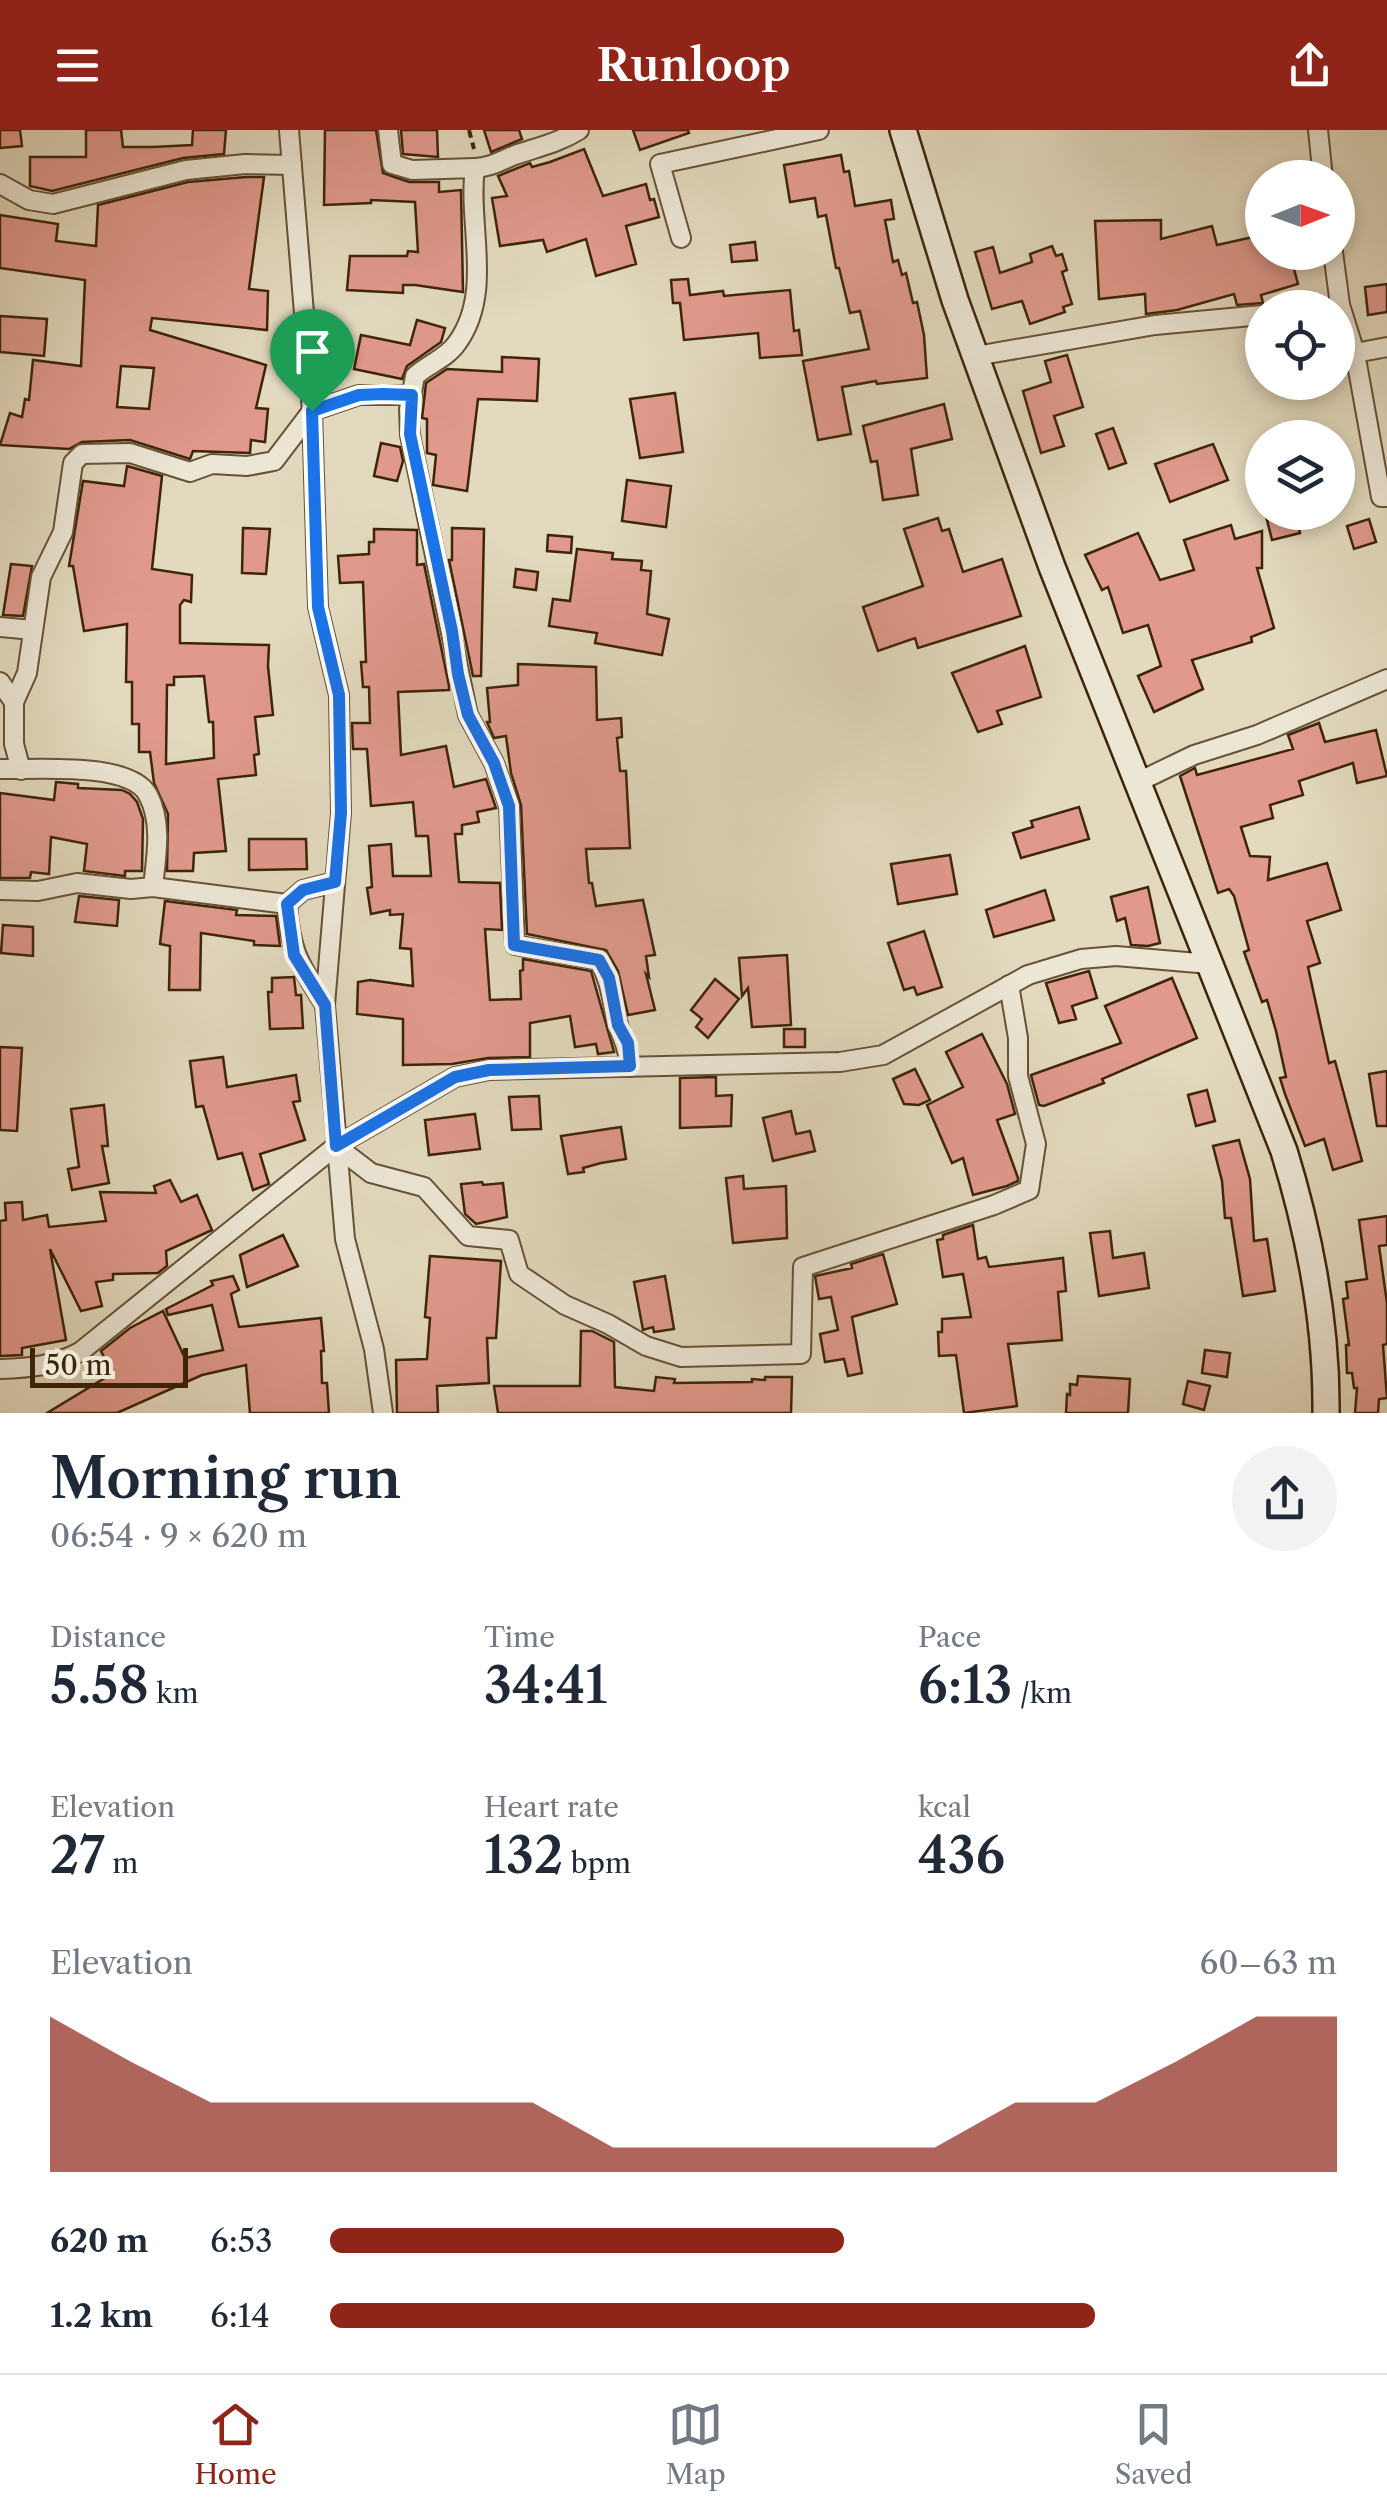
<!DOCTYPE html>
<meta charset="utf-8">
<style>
body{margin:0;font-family:"Libre Caslon Text",serif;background:#f2f2f3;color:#1f2937;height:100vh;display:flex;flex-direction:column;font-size:38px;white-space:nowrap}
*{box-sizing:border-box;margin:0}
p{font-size:32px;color:#747a83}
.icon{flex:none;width:55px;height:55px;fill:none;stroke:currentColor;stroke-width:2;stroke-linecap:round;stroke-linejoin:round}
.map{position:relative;height:1283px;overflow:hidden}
.side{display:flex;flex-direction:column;background:#fff;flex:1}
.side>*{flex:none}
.needle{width:65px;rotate:89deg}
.buttons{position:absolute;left:1245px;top:30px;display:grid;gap:20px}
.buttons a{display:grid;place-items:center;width:110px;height:110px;border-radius:50%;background:#fff;box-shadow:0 5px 15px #0003;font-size:50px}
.scale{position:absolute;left:30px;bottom:25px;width:158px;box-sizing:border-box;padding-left:10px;border:5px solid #3e2508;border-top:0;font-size:28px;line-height:35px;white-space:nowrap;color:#3e2508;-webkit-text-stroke:8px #ece6d5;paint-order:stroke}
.pin{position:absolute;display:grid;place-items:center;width:85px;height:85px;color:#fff;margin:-102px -42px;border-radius:50% 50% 50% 0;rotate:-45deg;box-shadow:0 0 10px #0007}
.pin .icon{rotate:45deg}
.round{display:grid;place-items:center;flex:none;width:105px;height:105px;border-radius:52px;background:#f2f2f3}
.summary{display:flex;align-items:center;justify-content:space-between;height:170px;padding:0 50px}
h1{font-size:55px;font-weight:600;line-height:75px}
.metrics{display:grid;grid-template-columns:repeat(3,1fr);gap:15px;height:170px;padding:10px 50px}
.metrics div{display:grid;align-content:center}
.metrics b{font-size:50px;font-weight:600}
.metrics small{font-size:28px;font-weight:400}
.metrics p{font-size:28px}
.chart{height:280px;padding:20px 50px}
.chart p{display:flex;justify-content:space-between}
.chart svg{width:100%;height:180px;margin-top:10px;fill:#8f2418;opacity:.7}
ul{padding:0 50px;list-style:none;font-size:32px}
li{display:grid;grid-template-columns:160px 120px 1fr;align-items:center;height:75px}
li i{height:25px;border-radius:12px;background:#8f2418}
header{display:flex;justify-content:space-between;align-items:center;height:130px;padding:0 50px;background:#8f2418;color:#fff;font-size:45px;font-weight:600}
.dock{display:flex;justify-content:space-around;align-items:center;height:140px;border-top:2px solid #e0e1e3;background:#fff;font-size:28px;color:#747a83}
.dock a{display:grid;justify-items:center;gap:5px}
.dock .selected{color:#8f2418}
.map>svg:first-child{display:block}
.building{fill:#e0998c;stroke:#3e2508;stroke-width:2.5;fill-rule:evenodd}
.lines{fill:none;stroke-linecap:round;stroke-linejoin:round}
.minor-casing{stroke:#675236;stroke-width:22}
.secondary-casing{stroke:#3e2508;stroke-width:30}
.path{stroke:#3e2508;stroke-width:4;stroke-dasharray:8 5;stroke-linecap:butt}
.minor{stroke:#ece6d5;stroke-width:18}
.secondary{stroke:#ece6d5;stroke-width:25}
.route-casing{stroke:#fff;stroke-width:20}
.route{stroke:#1a73e8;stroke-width:12}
</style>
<header><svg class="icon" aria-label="menu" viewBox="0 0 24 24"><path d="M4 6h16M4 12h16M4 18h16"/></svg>Runloop<svg class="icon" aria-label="share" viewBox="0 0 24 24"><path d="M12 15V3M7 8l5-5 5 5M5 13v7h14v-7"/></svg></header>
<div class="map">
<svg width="1387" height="1283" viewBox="0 0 1387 1283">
<rect width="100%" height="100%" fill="#e2d9be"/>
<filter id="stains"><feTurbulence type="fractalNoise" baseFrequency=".002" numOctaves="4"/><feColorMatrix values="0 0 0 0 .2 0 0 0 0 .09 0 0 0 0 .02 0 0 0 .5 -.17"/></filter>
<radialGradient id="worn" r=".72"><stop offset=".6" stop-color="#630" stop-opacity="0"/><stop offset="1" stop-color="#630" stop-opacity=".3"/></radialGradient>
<g class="building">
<path d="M0,0H20L22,16L0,18Z"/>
<path d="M86,0H121L123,17H153L192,15L193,0H226L224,24L183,28L52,61L30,56V27H86Z"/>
<path d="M325,0H376L383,43L409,52H439V62L461,60L463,162L415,155H403V163L347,160L350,126H407L408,121L418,122L415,72L371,70V73L324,75Z"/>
<path d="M401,0H437L438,27L403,24Z"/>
<path d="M484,0H519L522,9L491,22Z"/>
<path d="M633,0H688L689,3L640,20Z"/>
<path d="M584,19L603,66L646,54L650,70L654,69L659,87L626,96L636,134L596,146L586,109L547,122L543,110L500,116L492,68L507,66L498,46L530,33L532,37L550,32Z"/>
<path d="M841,25L844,42L849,41L855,76L891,70L894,89L885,90L893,132L898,130L902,145L906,143L913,173L917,172L924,205L927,248L877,254L876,251L842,257L851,304L818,310L803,231L869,219L860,181L850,183L839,138H836L826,85L818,87L815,68L790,72L784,35Z"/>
<path d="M246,47H264L249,159L268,161L267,200L152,188L150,200L266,235L256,278L268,279L265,312L251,310L250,323L193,321L190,329L130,310L82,312L69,319L0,315L10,283L22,287L25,269L29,270L33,230L81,236L85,150L0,138V85L58,94L56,111L96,116L98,75L188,52ZM121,236L154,238L149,279L117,277Z"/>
<path d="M1161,90V109L1212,96L1217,115L1262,105V122H1295L1299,138L1294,139L1298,154L1261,165L1263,173L1237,175L1234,164L1177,180L1146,184L1145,164L1099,169L1095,91Z"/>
<path d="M755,112L757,130L732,132L730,115Z"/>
<path d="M1052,116L1056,126L1062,124L1067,140L1062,142L1072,174L1063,177L1065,182L1030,194L1022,171L992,179L975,122L993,117L1000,143L1032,132L1030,124Z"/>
<path d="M688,149L690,165L723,161L724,166L790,160L794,201L799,200L802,225L760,228L758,203L684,210L680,173H673L671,150Z"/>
<path d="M1387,154V182L1368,185L1365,157Z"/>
<path d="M0,186L47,189L44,226L0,222Z"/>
<path d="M417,190L445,198L441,212L407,236L402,249L354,239L361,205L410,215Z"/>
<path d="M1067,225L1083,277L1054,286L1064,316L1041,323L1023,261L1051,252L1045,231Z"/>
<path d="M502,227L539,229L537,271L478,269L467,361L433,355L436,325L427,323V289L422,288L426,253L447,239L502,242Z"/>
<path d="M675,263L683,322L640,328L630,269Z"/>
<path d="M944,274L952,309L911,319L918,365L883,370L877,331L871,332L863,296Z"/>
<path d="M1113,298L1126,333L1109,339L1096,304Z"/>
<path d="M381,313L400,317L403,331L397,351L374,346Z"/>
<path d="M1213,314L1228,350L1170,372L1155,334Z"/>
<path d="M127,336L162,346L152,439L192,445L191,472L184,470L180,475V513L269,515L268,536L273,585L255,587L259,624L254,625L256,645L218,649L226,721L194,723L193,741H167L168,684L154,653L150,622H139V594H132V552H126L127,494L84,501L73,436H69L83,351L124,356ZM204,546L209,592H213L214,628L166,634L167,555H174V547Z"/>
<path d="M627,350L671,356L666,397L622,391Z"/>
<path d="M1265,382H1295L1300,403L1272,410Z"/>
<path d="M938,388L942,401L949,399L963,442L1002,429L1021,486L918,518L915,508L878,521L863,477L923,456L904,399Z"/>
<path d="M1369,389L1376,412L1354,419L1347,396Z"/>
<path d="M1231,395L1235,409L1262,401V438H1257L1274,498L1251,507L1252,512L1192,530L1203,559L1154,582L1138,546L1161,536L1148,495L1123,503L1108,457L1102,460L1085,425L1138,403L1160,450L1194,440L1184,410Z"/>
<path d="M243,398L270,399L266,444L242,443Z"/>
<path d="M452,398L484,399L481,546H473L449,430H452Z"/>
<path d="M374,399L417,400V435L424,434L449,556V560L398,562L401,625L446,616L454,657L486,649L496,678L477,682L479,692L462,695V704H455L459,752L500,753L502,800L485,799L490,870L521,869L520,841L523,840V829L591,841L614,922L598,924L596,914L575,917L570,886L530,893V927L488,928L452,934L403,935V889L357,884L358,852L370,850L413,856L411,819L400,818L403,784L390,785V780L371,784L367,758L372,757L369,716L391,714L393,746H431L428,706H416L413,672L371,676L367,619H353L352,593H370L369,557H363L361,532H366L363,452L340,453L338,426L369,424V412H374Z"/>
<path d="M548,405L572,407L571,423L547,421Z"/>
<path d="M577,419L613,423L612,429L642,431L641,440L651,441L647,484L669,489L662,525L595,513L597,503L549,496L553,469L570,471Z"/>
<path d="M11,434L32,436L23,486L3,485Z"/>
<path d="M516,439L538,442L536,460L514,457Z"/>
<path d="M1025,516L1041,567L997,581L1002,594L978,602L952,543Z"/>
<path d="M518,534L596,537L597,590L621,588L622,607L617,608L620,641H626L630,718L586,719L589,753H592L596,776L643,770L655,825L646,826L649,847L646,844L655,880L628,885L618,841L606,820L527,804L521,675L511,643L506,606L494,608L487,592H490L487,558L518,555Z"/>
<path d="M1319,593L1325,612L1376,600L1387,646L1357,653L1353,633L1299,651L1303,665L1270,675L1273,688L1241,697L1250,726L1270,727L1268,750L1327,733L1341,780L1307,791L1320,833L1308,837L1329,933L1335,931L1362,1031L1333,1040L1324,1009L1305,1016L1285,964L1280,948L1286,947L1276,901L1267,870L1262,872L1244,822L1249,820L1234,766L1229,759L1218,763L1180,646L1195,638L1197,645L1293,619L1288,605Z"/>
<path d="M56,652L78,654V658L122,660L130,664L137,672L143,689L142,741H125V746L84,741L87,714L51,707L49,744L31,742L30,748H0V663L54,670Z"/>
<path d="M1079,677L1089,709L1021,728L1013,703L1033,697L1031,691Z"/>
<path d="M249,709H306L307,739L249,740Z"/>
<path d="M950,725L957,764L898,774L891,734Z"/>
<path d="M1148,757L1160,813L1148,816L1131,815L1125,788L1117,791L1111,767Z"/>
<path d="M1045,760L1054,790L994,807L986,780Z"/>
<path d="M79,766L119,770L117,796L75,792Z"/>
<path d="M165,771L237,780L236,785L276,786L280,816L254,815V811L201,803L200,860H169L170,816L160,814Z"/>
<path d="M3,795L33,797V826L1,823Z"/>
<path d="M924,801L942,857L917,865L914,857L904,860L888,813Z"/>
<path d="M787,825L791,895L752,897L748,858L742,866L739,828Z"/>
<path d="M1089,841L1097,868L1072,876L1076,889L1059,893L1046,853Z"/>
<path d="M294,847L296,865H301L303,898L270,899L268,862H272V848Z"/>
<path d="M1172,848L1197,908L1102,949L1104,953L1044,976L1039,975L1031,945L1121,913L1105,876Z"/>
<path d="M715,849L739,869L708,908L696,897L702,889L691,880Z"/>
<rect x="784" y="899" width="21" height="18"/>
<path d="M982,904L1007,954L1015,984L997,990L1018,1048V1051L1007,1056L973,1065L963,1028L952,1033L927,975L963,957L946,922Z"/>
<path d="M0,917L22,918L17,1001L0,1000Z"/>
<path d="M223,927L227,957L296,945L300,971L293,972L305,1010L260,1024L269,1054L253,1060L242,1023L218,1029L203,976L196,977L190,931Z"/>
<path d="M915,939L930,970L919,975L904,974L893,949Z"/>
<path d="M1387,941V996H1377L1369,944Z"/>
<path d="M716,947V966L732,965L731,996L680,998V948Z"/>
<path d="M1207,960L1215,991L1196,996L1188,965Z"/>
<path d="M539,966L541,999L512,1000L509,967Z"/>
<path d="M104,975L108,1016H102L109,1053L72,1060L68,1039L79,1037L71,979Z"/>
<path d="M791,981L796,1004L810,1001L815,1021L773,1031L763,988Z"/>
<path d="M475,984L480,1019L429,1025L425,990Z"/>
<path d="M621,997L626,1029L601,1033L583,1038L584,1042L568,1044L561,1006Z"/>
<path d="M1239,1010L1250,1049L1254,1111L1267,1109L1275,1161L1243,1166L1231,1088H1225L1222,1051L1213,1016Z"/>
<path d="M743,1046L744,1059L786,1056L787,1108L733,1113L726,1048Z"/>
<path d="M170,1050L181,1072L197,1065L212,1100L166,1121L167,1136L158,1143L113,1144V1150L96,1152L102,1176L81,1181L50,1119L66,1210L22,1218V1225L0,1226V1091L6,1090L5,1073L22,1072L23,1090L47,1085L49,1097L106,1091L100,1062L156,1063L154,1056Z"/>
<path d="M482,1052L483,1055L503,1053L507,1087L476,1094L465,1084L461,1054Z"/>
<path d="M1387,1086V1115L1379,1116L1387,1173V1214L1383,1215L1387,1268L1379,1269L1378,1283H1355L1357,1258H1354L1352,1243H1347L1346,1215H1349L1343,1169L1348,1168L1346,1152L1367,1149L1359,1090Z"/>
<path d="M973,1095L978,1129L986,1127L989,1137L1063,1128L1066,1161L1058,1162L1062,1210L1008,1214L1017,1276L964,1283L956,1225L939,1226L938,1202H942V1189L971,1187L963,1144L943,1147L937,1110L943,1109V1105Z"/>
<path d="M1110,1101L1113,1128L1144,1123L1149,1158L1099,1166L1090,1103Z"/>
<path d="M283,1105L298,1136L247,1157L240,1125Z"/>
<path d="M883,1124L897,1174L852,1187L862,1243L848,1246L844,1229L825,1232L820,1204L838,1200L831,1167L819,1169L815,1146L852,1138L851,1134Z"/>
<path d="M430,1126L501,1131L496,1208H487L489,1253L437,1256L438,1283H397L396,1230L427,1229L430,1188L425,1187Z"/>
<path d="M233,1146L239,1160L231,1164L239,1197L321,1188L324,1221H321L322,1253H327L329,1283H250L246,1235L202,1245L117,1283H47L103,1249L101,1246L111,1241L101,1221L130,1198L163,1181L185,1228L223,1220L212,1175L168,1185L166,1179L213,1155L211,1151Z"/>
<path d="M665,1146L674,1199L654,1202L653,1197L643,1200L634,1152Z"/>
<path d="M581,1201H592L614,1212L615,1257L654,1261L656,1247L675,1249L674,1253L752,1252V1249L765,1250V1247H792L791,1283H498L494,1256H580Z"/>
<path d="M1205,1220L1230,1223L1227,1247L1202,1243Z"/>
<path d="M1078,1246L1130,1249L1128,1283H1066L1067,1264L1070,1265V1254L1077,1255Z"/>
<path d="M1188,1251L1210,1256L1204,1280L1183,1274Z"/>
</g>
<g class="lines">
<g class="minor-casing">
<g id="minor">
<path d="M289,0L312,281L318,477L339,565L341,683L325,875L345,1109L374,1219L383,1283"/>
<path d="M388,0L392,34L412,40L475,38C467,94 494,162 457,213C447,228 428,234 415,246L409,279L410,305L468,585L494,633L509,676L515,815L599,830C610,850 612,869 617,891C622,910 628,915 630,937"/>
<path d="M1318,0L1323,48"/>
<path d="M475,38C491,37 500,31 515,25C538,17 558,13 579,0"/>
<path d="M0,54L29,70L53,74L186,40L245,34L292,35"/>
<path d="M681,108L660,34L819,0"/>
<path d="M1333,122L1340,175"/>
<path d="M1334,178L1340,175L1355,223L1381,367H1387"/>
<path d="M1355,223L1387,217"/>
<path d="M976,226L1155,195L1262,185"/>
<path d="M0,497L33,500"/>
<path d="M0,552L14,572V614L21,640"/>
<path d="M14,572L27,543L41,447L63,402L73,333L82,324L130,323L190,342L212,334L247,336L274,331L312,281L359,265H412"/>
<path d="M0,639C34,640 130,631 148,665C163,693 156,728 153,757L287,774C290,822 300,835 325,875"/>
<path d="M1138,652L1194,625L1257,605L1387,549"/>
<path d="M0,760L38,761L77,753L131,759L153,757"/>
<path d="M287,774L303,760L335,752"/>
<path d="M336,1016L371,1043L424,1057L468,1106L509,1110L519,1144L565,1175L608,1194L646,1216L681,1227L801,1224L803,1137L994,1075L1029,1060L1036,1014L1018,946V908L1009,855"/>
<path d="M0,1239C29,1238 54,1236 80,1222L336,1016L455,947L489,940L840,932L883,925L1028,845L1081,829L1116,826L1210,834"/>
</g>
</g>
<g class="secondary-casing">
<path id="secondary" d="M903,0L955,170L1052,437L1284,1021C1310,1106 1327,1194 1326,1283"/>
</g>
<path class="path" d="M469,0L474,19"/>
<use href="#minor" class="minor"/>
<use href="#secondary" class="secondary"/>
</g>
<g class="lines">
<g class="route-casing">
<path id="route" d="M383,264L412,265L410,304L452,501L458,544L468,585L494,633L509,676L514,815L599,830L609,848L618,895L628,913L630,936L489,940L455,947L336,1016L325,875L294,825L287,774L303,760L335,752L341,683L339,565L318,477L312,281L359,265Z"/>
</g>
<use href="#route" class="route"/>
</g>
<rect width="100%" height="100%" filter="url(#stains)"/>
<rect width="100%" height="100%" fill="url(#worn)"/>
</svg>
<div class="buttons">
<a><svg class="needle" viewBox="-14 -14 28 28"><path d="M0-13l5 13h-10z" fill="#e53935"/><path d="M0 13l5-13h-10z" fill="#747a83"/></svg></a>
<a><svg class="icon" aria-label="locate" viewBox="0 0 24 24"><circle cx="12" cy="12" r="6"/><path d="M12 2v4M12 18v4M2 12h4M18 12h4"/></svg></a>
<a><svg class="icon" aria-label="layers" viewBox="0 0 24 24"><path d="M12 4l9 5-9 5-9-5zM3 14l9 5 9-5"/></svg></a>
</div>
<div class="scale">50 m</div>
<div class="pin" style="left:312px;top:281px;background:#1e9e55"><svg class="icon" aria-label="arrive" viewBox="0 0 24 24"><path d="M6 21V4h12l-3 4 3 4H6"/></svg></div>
</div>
<section class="side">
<div class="summary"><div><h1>Morning run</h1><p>06:54 · 9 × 620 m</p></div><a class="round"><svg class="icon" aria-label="share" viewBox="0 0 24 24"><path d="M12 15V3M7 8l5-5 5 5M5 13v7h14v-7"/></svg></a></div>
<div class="metrics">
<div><p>Distance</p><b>5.58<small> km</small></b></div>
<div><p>Time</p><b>34:41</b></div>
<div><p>Pace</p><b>6:13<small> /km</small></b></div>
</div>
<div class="metrics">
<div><p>Elevation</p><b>27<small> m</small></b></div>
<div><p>Heart rate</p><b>132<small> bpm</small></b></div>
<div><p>kcal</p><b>436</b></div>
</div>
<div class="chart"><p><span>Elevation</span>60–63 m</p>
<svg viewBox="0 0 160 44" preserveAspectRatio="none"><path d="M0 44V6L10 17L20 27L30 27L40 27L50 27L60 27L70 38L80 38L90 38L100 38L110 38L120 27L130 27L140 17L150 6L160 6V44z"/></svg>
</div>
<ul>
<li><b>620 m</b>6:53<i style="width:51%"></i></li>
<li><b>1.2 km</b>6:14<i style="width:76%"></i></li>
</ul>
</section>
<nav class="dock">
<a class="selected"><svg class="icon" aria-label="home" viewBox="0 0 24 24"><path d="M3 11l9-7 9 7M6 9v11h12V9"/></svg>Home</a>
<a><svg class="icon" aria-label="map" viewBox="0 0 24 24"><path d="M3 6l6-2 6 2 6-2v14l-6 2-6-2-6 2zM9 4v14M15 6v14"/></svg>Map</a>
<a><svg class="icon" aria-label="saved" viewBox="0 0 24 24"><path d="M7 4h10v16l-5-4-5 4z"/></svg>Saved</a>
</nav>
